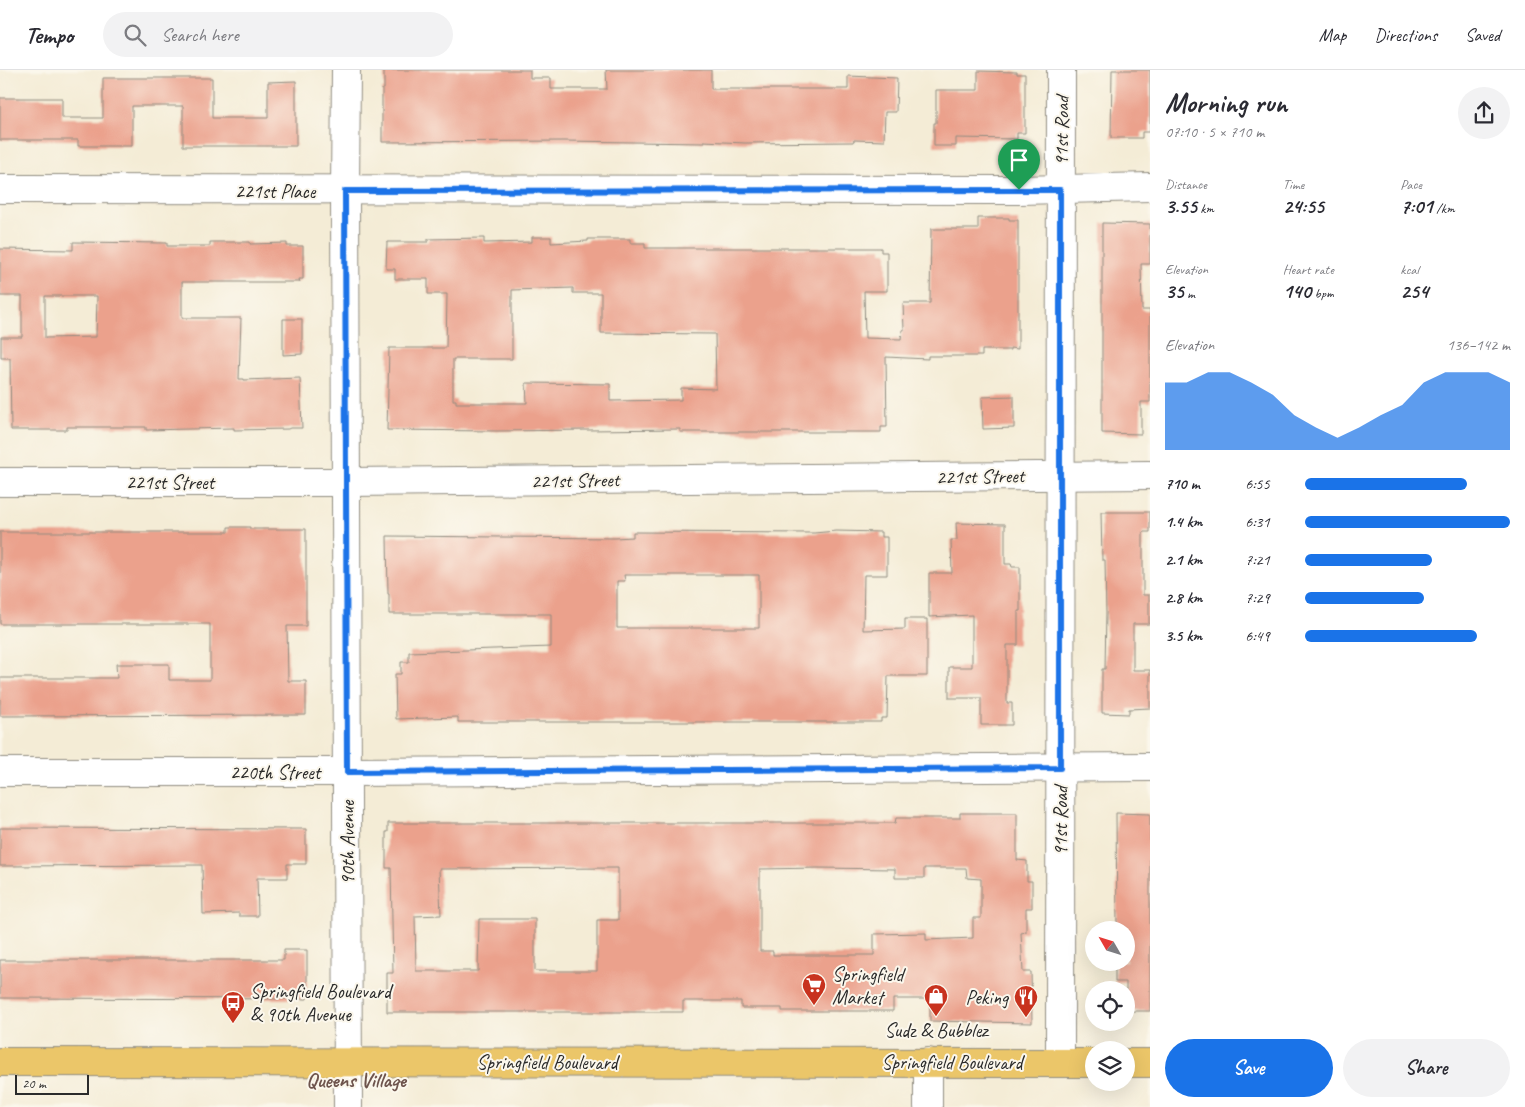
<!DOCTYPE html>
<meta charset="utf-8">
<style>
body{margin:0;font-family:Caveat,sans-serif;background:#f2f2f3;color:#2b2b33;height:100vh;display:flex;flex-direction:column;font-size:19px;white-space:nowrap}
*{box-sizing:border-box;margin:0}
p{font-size:16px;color:#7c7c81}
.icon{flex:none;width:28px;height:28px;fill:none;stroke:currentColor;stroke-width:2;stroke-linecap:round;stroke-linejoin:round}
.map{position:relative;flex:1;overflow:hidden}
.side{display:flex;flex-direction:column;background:#fff;width:375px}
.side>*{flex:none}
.needle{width:32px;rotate:309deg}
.fabs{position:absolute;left:1085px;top:851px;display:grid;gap:10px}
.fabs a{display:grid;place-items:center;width:50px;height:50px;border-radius:50%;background:#fff;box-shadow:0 5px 20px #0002;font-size:25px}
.scale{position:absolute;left:15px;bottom:12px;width:74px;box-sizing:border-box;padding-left:5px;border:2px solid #2b2b2b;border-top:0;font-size:14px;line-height:18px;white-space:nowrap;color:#2b2b2b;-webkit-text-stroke:4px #fbf7ec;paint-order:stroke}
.pin{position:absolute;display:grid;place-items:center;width:42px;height:42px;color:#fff;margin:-51px -21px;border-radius:50% 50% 50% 0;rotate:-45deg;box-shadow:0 0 5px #0007}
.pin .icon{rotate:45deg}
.round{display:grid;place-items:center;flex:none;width:52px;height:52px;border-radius:26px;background:#f2f2f3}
.headline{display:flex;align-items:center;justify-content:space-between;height:85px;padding:0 15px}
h1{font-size:28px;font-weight:700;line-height:38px}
.stats{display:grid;grid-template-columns:repeat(3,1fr);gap:8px;height:85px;padding:5px 15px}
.stats div{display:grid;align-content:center}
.stats b{font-size:21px;font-weight:700}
.stats small{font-size:14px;font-weight:400}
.stats p{font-size:14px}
.chart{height:140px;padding:10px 15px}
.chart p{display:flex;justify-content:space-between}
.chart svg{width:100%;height:90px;margin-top:5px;fill:#1a73e8;opacity:.7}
.cta{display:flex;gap:10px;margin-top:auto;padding:10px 15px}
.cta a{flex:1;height:58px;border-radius:30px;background:#1a73e8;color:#fff;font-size:20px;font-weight:700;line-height:58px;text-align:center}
.cta a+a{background:#f2f2f3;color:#2b2b33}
ul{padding:0 15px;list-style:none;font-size:16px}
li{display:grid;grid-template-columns:80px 60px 1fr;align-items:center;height:38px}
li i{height:12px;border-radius:6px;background:#1a73e8}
header{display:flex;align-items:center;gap:30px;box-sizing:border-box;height:70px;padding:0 25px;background:#fff;border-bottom:1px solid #e1e1e2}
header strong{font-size:24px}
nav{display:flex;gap:28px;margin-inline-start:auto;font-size:18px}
.search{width:350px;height:45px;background:#f2f2f3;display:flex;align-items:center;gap:12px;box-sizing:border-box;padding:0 18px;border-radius:28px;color:#7c7c81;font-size:19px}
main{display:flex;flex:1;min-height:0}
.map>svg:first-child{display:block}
.building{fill:#eba18c;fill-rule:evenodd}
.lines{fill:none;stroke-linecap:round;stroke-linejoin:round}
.minor-casing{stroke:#908c80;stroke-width:30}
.major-casing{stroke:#908c80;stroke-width:30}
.minor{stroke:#fff;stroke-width:28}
.major{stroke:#ebc669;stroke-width:28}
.route-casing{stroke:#fff;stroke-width:10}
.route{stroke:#1a73e8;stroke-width:6}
.labels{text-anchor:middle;stroke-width:4;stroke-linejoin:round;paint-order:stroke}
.street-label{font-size:20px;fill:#2b2b2b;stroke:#fbf7ec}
.poi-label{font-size:20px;fill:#2b2b2b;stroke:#fbf7ec;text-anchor:start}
.neighbourhood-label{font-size:21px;font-weight:bold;fill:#6e544d;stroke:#fbf7ec}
</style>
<header>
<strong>Tempo</strong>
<div class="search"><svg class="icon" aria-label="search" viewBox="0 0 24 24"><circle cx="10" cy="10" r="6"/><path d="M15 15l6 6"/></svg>Search here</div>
<nav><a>Map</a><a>Directions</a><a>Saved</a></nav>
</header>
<main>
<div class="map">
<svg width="1150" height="1037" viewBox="0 0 1150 1037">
<rect width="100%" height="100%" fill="#fbf7ec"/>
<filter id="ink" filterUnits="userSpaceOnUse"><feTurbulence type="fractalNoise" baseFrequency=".02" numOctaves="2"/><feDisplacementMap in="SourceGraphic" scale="10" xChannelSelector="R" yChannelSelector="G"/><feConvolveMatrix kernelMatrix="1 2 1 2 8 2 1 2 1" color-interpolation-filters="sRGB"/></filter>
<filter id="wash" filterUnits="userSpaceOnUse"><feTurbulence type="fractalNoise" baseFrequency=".0096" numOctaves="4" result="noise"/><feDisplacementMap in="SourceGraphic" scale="20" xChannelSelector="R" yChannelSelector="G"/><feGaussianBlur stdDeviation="1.12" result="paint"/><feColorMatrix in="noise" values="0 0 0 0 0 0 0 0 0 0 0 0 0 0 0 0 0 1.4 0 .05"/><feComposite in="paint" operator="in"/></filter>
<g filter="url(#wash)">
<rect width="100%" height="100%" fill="#f4ecd6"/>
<g id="blocks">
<g class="building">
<path d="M384,0H530V8H551V19H607L606,0H711V19H848V6L897,8L896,42H885L884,71L854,70L853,72L745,73L703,71V73L564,71L382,72V19H384Z"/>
<path d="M1112,0H1150V62H1142V68H1111Z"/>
<path d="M978,1L1017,2V4H1025V63H1017V69L956,68V76H934V53H936V20H978Z"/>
<path d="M103,8H212V48H268V12L296,11V76H183V36H132V76H78V70H0V28H62V48H103Z"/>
<path d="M978,148H1009V150H1018V279L1010,278V280H982V286H928V289L886,287L887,357H881V362H680V359L497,361L387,360L389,278H446L447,224H428V209H395V199H386L387,172H428V169L484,168V173L532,172V167H551V173L588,171V169H630V173H645V178H881V182H887V221H864L865,268L901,269L902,260H904L903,233H930L931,159H978ZM573,218V223H601V263L715,264L716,319L681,318V330L610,331V314L526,313L527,333H456V330H453V289H512V220Z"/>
<path d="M1102,153L1150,154V194H1141L1142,240H1150V332H1141V364L1102,363Z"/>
<path d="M73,172L167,173V176H210V172H250V174L287,173V176H303V209H299L300,212H182V248H241L239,309H244V310L300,308L302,358H290L288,359L234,360V358L146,360V357H67V360H11L10,288H1V267H22V226H0V179L73,180ZM45,226H97L96,267L45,268Z"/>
<path d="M283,249H302V284L283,285Z"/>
<path d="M1014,326V358L983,359L982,327Z"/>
<path d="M1101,442H1150V462H1143V525H1149V554H1133V600H1150V638L1129,639V644L1102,643V599H1105L1106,543L1105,490H1102Z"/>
<path d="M956,453L1005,454V494H1011L1012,497H1020V541H1018V575H1007V633H1012V655H981V628H949V597H972V545L929,547V503H952L951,470H957Z"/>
<path d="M228,457H250V459H306V556H287L288,611H306V645L0,646V608H117L116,594H169V610H210V554H0V462H228Z"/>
<path d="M836,461L881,462V467H887V505H864L863,560L905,559V549H927V606H888L887,648H881V652H458V647L396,649L395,604H401V592H409V582L551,577V544H389V524H388L387,466L615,468L633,467V462L814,463ZM624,505H759V558H617V511H625Z"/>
<path d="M960,743H1017V790L1027,791V811H1032V838H1026V862L1021,863L1023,902H1031L1032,953L930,951V929H893V941H782V938H741V931H683V942H387V903H393L391,798H386V762H388V753H895L896,748H960ZM618,798V850H597V901H535V849H479L478,901H416L415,846L441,845L439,799ZM818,798L895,799V808H924V798H966L967,808L981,809V848H973V868L926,870V863L874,864V885H773V881H760V799Z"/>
<path d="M1116,743L1150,744V941H1126V912H1115V892H1126V860H1117Z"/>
<path d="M0,758L306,759V794H287V808H257L258,846H239V843L203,844L202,795L0,796Z"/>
<path d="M284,880H307V929L0,928V890H284Z"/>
</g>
</g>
</g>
<g filter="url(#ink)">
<use href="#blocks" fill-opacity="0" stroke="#908c80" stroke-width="1"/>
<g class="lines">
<g class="minor-casing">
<g id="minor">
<path d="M346,0L345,121L348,1037"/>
<path d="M0,119L1019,120L1150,117"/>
<path d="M0,412H346L1150,405"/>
<path d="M0,702H347L1150,697"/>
<path d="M1060,992L1061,0"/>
<path d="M928,1037V992"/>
</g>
</g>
<g class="major-casing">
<g id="major">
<path d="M0,992L1094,993"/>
<path d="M1126,993H1150"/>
</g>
</g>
<use href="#minor" class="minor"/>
<use href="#major" class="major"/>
</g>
</g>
<g class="lines" filter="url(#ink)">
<g class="route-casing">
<path id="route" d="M1019,120H1060V698L347,702L345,121Z"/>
</g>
<use href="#route" class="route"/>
</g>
<defs>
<g id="supermarket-pin" transform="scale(1.25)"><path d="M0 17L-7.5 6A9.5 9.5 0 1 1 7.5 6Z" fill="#c8321e" stroke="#fbf7ec"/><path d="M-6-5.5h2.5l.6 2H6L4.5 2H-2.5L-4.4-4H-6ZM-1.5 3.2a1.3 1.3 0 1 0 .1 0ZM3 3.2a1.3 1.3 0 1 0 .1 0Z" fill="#fff"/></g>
<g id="shop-pin" transform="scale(1.25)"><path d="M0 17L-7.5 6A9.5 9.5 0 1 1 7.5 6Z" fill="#c8321e" stroke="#fbf7ec"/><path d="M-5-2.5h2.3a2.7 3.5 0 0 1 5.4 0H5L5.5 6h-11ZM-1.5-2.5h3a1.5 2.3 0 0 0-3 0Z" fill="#fff"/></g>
<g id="restaurant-pin" transform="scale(1.25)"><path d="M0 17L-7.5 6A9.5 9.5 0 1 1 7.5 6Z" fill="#c8321e" stroke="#fbf7ec"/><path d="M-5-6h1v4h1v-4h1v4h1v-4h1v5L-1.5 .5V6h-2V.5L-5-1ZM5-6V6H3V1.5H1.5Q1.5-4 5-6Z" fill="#fff"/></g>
<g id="bus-pin" transform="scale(1.25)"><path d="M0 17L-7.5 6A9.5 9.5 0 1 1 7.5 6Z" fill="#c8321e" stroke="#fbf7ec"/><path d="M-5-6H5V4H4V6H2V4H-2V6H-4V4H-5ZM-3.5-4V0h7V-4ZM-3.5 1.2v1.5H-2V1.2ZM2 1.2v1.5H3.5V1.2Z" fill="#fff"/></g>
</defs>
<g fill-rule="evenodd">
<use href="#supermarket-pin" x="814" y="915"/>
<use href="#shop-pin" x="936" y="926"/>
<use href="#restaurant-pin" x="1026" y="927"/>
<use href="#bus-pin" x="233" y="933"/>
</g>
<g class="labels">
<g class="street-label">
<text transform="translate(1061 61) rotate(-89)" y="7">91st Road</text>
<text x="275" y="128">221st Place</text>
<text transform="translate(980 406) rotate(-1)" y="7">221st Street</text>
<text transform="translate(575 410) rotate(-1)" y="7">221st Street</text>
<text x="170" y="419">221st Street</text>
<text x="275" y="709">220th Street</text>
<text transform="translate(1060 751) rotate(-90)" y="7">91st Road</text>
<text transform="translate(347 773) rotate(-90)" y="7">90th Avenue</text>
<text x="547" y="999">Springfield Boulevard</text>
<text x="952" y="999">Springfield Boulevard</text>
</g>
<g class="poi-label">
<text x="832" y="911">Springfield<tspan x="832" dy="23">Market</tspan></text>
<text x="250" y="928">Springfield Boulevard<tspan x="250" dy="23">&amp; 90th Avenue</tspan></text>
<text x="1008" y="934" text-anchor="end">Peking</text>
<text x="936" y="967" text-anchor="middle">Sudz &amp; Bubblez</text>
</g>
<g class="neighbourhood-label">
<text x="356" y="1017">Queens Village</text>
</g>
</g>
</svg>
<div class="fabs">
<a><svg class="needle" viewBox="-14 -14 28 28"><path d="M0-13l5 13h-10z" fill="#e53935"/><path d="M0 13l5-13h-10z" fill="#7c7c81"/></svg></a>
<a><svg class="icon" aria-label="locate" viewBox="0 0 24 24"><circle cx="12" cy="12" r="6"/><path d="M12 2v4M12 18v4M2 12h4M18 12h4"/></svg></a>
<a><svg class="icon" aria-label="layers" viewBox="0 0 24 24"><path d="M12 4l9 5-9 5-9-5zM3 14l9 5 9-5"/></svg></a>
</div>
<div class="scale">20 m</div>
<div class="pin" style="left:1019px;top:120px;background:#1e9e55"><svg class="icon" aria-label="arrive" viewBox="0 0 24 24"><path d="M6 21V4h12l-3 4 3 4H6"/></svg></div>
</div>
<section class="side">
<div class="headline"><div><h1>Morning run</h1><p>07:10 · 5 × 710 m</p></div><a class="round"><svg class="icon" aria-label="share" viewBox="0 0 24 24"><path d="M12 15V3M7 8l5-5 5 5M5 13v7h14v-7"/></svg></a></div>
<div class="stats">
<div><p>Distance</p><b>3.55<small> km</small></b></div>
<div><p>Time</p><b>24:55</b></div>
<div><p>Pace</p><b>7:01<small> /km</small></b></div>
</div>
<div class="stats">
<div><p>Elevation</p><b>35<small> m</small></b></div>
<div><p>Heart rate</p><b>140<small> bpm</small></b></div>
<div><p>kcal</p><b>254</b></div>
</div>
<div class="chart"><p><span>Elevation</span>136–142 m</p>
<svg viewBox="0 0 160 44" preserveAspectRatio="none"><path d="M0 44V11L10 11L20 6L30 6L40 11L50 17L60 27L70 33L80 38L90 33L100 27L110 22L120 11L130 6L140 6L150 6L160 11V44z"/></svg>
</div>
<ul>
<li><b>710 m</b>6:55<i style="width:79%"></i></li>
<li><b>1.4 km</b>6:31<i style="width:100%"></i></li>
<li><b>2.1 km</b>7:21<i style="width:62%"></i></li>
<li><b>2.8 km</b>7:29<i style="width:58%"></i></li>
<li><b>3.5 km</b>6:49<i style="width:84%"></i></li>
</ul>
<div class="cta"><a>Save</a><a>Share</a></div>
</section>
</main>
